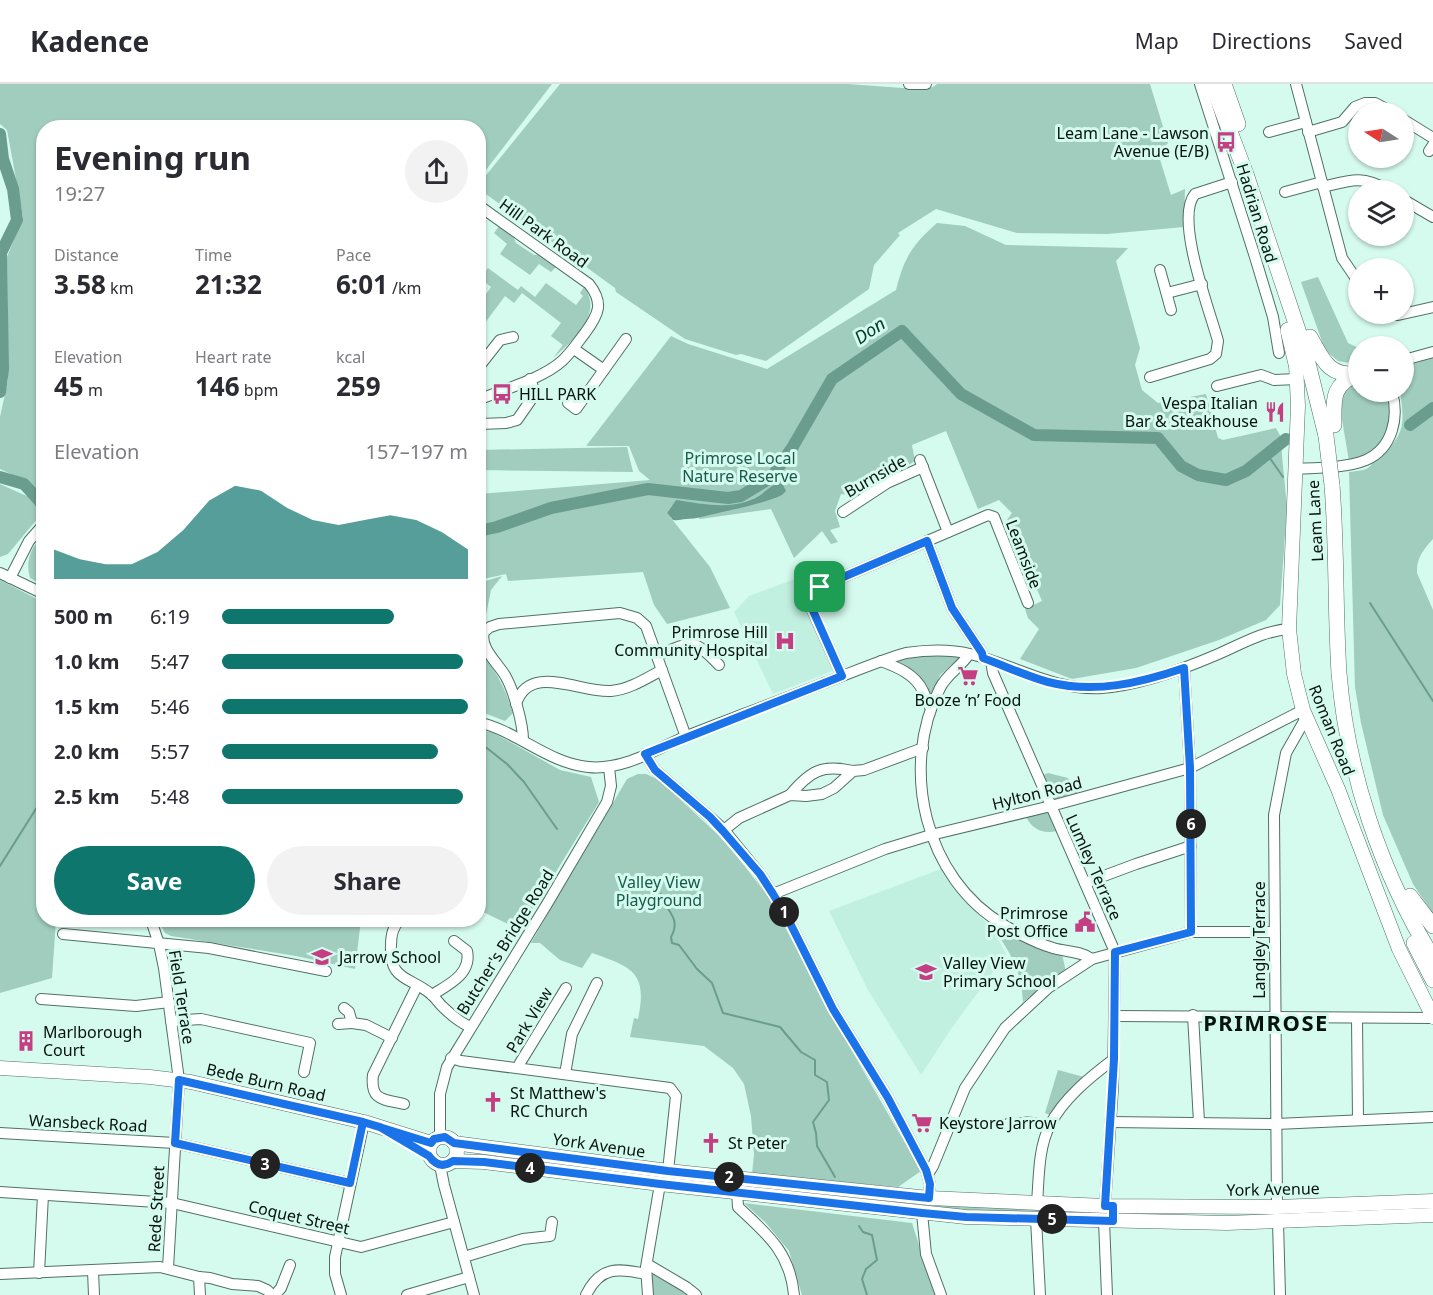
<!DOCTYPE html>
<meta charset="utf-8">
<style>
body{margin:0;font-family:"Noto Sans",sans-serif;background:#f2f2f3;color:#2b2b33;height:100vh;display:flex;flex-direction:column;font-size:22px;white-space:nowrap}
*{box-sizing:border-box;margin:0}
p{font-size:20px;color:#7c7c81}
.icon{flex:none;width:33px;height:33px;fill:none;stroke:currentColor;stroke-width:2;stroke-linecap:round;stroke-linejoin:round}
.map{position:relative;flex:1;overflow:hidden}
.panel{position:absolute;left:36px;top:36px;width:450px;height:807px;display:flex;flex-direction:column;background:#fff;border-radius:24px;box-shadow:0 2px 4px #0004}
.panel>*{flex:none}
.needle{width:39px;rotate:282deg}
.tools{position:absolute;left:1348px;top:18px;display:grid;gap:12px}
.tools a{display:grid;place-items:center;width:66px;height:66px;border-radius:50%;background:#fff;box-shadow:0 2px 4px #0004;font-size:30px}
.pin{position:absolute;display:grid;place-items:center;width:51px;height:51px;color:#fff;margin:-26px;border-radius:12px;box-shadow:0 3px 9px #0006}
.km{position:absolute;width:30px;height:30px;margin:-15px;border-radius:50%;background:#222;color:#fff;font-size:16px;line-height:30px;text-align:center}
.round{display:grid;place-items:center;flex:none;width:63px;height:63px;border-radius:32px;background:#f2f2f3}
.overview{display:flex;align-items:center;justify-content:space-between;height:102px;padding:0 18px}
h1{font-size:33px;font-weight:700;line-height:45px}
.metrics{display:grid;grid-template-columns:repeat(3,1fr);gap:9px;height:102px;padding:6px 18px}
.metrics div{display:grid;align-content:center}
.metrics b{font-size:26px;font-weight:700}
.metrics small{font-size:16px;font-weight:400}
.metrics p{font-size:16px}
.chart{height:168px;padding:12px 18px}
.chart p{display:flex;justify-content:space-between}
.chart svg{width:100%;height:108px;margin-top:6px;fill:#0f766e;opacity:.7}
.button{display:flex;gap:12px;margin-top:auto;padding:12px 18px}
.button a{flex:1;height:69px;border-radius:36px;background:#0f766e;color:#fff;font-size:24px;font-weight:700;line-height:69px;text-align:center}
.button a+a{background:#f2f2f3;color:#2b2b33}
ul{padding:0 18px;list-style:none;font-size:20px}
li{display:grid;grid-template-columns:96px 72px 1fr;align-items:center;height:45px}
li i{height:15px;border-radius:8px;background:#0f766e}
header{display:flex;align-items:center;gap:36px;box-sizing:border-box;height:84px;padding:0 30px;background:#fff;border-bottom:2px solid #e1e1e2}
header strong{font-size:28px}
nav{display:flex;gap:33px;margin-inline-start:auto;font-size:21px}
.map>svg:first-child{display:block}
.built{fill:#c1f0e0}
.green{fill:#a0cdbe}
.water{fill:#6b9d8e}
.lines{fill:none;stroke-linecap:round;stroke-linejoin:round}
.stream{stroke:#6b9d8e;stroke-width:2}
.river{stroke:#6b9d8e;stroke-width:12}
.minor-casing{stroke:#507167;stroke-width:12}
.major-casing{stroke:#507167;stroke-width:15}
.highway-casing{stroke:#507167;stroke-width:16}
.minor{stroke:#fff;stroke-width:10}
.major{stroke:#fff;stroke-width:14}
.highway{stroke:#fff;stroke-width:15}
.highway-bridge-casing{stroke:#507167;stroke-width:16;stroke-linecap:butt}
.highway-bridge{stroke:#fff;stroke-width:15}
.route-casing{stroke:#fff;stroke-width:12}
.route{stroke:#1a73e8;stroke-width:8}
.labels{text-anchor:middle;stroke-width:6;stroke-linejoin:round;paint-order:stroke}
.poi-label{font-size:16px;fill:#06130f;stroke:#d5faee;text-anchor:start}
.street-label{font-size:16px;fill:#06130f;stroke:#d5faee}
.park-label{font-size:16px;fill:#175a4a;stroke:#d5faee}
.water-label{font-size:18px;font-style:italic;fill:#06372b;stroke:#d5faee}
.district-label{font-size:22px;font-weight:bold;letter-spacing:1.5px;fill:#06130f;stroke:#d5faee}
</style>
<header>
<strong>Kadence</strong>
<nav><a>Map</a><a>Directions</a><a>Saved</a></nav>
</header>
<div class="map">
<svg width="1433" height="1211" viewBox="0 0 1433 1211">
<rect width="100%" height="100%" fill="#d5faee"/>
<g class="built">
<path d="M795,495L835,586L773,610L734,528L749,512Z"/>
<path d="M941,785L953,803L993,846L1006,870L951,945L921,991L868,906L829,827Z"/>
</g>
<g class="green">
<path d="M0,0H552L479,95L478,44H44L43,413L22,395L0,385V333L8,296L7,173L23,133L7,46L0,40Z"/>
<path d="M560,0H848L916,5L933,3L937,0H1150L1168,59L1158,69L1171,111L1185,105L1184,143L1107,150L1017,149L936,125L898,149L900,151L874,181L869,205L766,277L741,270L736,271L685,255L616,208L615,204L479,105V100Z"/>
<path d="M937,139L965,142L1006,161L1128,164L1116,177L1140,264L1135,281L1142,306L1158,319L1206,310L1218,354L1223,356L1276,344L1284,359L1281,361L1287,423L1280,521L1266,536L1219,556L1136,584L1072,595L1020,575L1039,545L1028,534L1025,525L1042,517L1007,436L1012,429L999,416L978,425L946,347L912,361L915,377L857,412L841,410L835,427L840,443L830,446L838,458L831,460L822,447L794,474L771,425L700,435L676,416L667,429L710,483L730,524L667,540L654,521L643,488L508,497L506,490L479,496V410L650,396L639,387L629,362H586L671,252L688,260L767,285L896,206C904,174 912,161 937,139Z"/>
<path d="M500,141L513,152L516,159L534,171L540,170L556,183L551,188L539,180L530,191L500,170L507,160L494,149Z"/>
<path d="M488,184L518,206L521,202L535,213L546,199L576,221L583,212L580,209L584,203C604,230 573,257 553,274L563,261L551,252L561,239L522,209L514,219L505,212L479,247V220L491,203L480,194Z"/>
<path d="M1318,193L1348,259L1359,264V276L1349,279L1338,277L1325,266L1301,198Z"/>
<path d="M1433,273V455C1424,465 1416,474 1417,489L1433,526V830L1413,800L1383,731L1361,639L1355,603L1349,388C1355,387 1363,387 1368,384C1371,382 1374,376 1378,374C1405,352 1405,340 1400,308H1404V283Z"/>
<path d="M1359,294V308H1386C1388,317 1390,326 1390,336C1389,356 1367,374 1349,377L1338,312Z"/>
<path d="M627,363L633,388L479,386V366Z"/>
<path d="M0,400L31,414L44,424L43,428L8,470L0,473Z"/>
<path d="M43,451V501L30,494C25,476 31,464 43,451Z"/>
<path d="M502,492L491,506L486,531L479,542V499Z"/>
<path d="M0,496L43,518L44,836H56L52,894L0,909Z"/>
<path d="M478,564C496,587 504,601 513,629L505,637L479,627Z"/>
<path d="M920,571L961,572L940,591L932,612L919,594L897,577L904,573Z"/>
<path d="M478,645L494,649L560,686L591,693L599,718L520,846L479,826Z"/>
<path d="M1048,689L1068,694L1079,710L1054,715L1043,691Z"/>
<path d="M638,690H646L659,696L725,757L768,812L853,969L921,1087L898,1103L752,1090L754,1070L751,1032L744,1000L733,984L704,962L630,953L634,934L638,935C648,888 632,883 592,869L582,884L560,876L540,859H531L627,695Z"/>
<path d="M1047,727L1057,747C1043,750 1033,746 1026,733Z"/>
<path d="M988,835L1062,870L1066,888L1043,902L1023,918C1021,881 1007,865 988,835Z"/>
<path d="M158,836H361L355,885L296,872L171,852L165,849Z"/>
<path d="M1058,986L1084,993L1050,1031L1045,1029Z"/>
<path d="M744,1119L912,1139L935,1211H802L789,1167L766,1139Z"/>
<path d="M939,1119L1104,1126L1107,1129L1104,1132L939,1125L936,1122Z"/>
<path d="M650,1187L691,1211H653L649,1191Z"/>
</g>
<path class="water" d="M778,398L783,401L786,407L782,411C760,421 737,424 714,430C703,432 697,435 686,435C681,435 679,437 673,436L667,429L676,416C703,420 734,427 759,412C766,407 771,402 778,398Z"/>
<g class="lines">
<g class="stream">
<path d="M1267,370L1283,393"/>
<path d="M1370,519L1433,617"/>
<path d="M478,657L507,680L524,698L557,745"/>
<path d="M0,782L44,712"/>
<path d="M661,810C665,827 682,833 671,853L672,859L679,861L697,885L712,899L723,929L780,943L801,968L815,976V991L827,998L829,1016L813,1038L816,1049L817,1062L835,1093"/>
<path d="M859,1142L863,1148L872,1151L877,1176L866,1185L862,1195L867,1211"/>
</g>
<g class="river">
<path d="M0,50L3,75L13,105L17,136L1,169L3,285L0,308"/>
<path d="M1410,341L1433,324"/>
<path d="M0,393L24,400L44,422"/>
<path d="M478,447L497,443L551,424L648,405L728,414L741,412L772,393L792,364L832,295L902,247L961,310L1034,351L1158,354L1181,382L1198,391L1226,396L1246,387L1286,355"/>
</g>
<g class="minor-casing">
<g id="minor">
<path d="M909,0H926"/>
<path d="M1200,0L1255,173L1273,233L1279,269"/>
<path d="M1296,0L1342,174L1359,199"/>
<path d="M1404,36L1433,54"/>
<path d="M1269,48L1306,38"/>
<path d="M1308,48L1342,38L1355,23L1365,19H1375L1392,28"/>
<path d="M1429,67L1433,61"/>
<path d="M1323,103C1351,96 1362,91 1388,106"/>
<path d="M1285,108L1322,98"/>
<path d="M1404,116L1433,133"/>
<path d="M478,121L589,200C604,219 599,230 585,249C578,258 571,269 562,277C542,295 504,305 478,316"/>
<path d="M1160,186L1171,226"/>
<path d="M1167,209L1202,200"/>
<path d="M1389,230L1398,231L1433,223"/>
<path d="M574,265L604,286"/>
<path d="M1404,276L1433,268"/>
<path d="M478,284L500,256L513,253"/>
<path d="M1150,293L1210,275L1216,270L1218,257C1210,227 1174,134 1195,110L1232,98"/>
<path d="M1217,302L1261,291L1274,296L1297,295"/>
<path d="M568,319L576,325L626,255"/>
<path d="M478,339L480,355"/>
<path d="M480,340L506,339L517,336L533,313L534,306L530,295"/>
<path d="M920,376L948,448"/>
<path d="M1295,385C1316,384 1347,384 1366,376C1393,364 1399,333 1392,308"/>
<path d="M843,428L887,399L923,383"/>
<path d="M927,457L952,524L982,569L983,574"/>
<path d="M0,489L44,510"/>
<path d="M10,494L29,457L44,440"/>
<path d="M969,570C961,583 947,590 940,604C899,684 925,795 1004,841C1019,850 1036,859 1053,864C1066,868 1081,867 1092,875"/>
<path d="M657,571C693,558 691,552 719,581"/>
<path d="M881,577C897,583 915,590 923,607C926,613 927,619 931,624"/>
<path d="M991,577L993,589L1115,868L1113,1002L1105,1122"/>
<path d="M1184,584L1190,684L1191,848"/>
<path d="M842,592L810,521V512L813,506L988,431L994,433L1028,519"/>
<path d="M516,620C529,578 580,609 611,607C630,605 645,595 662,586"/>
<path d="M478,638C517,647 548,679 588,683C623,687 656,665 687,652C733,634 779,617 824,599C851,589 878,577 906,569C927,566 949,565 970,570C1015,581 1054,607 1102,604C1141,601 1181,586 1216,571C1240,561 1262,547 1289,545"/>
<path d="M523,656C523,639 514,608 506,593C499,580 479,564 484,548L490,543L499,540L620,529L637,534L646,542L686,653"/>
<path d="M645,670L655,686L710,733L724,746L760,790L773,810L789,837L833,925L888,1014L926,1086L930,1100L929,1114"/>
<path d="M790,711C810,687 822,680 853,687"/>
<path d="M724,746L739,734L790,711L806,712L822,710L834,704L853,687L864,686L923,664"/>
<path d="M1085,799L1136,780L1191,762"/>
<path d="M773,810L885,765L931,751L1051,722L1190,684L1303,626"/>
<path d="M151,836L159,860L164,884L179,996L168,1184"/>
<path d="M400,836C393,842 391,851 391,861C389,897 409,892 431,910C436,914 439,920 444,924C452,932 460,938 470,943"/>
<path d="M63,850L209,864L326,887"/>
<path d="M432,911C448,901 472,890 467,867L454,857"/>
<path d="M41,915L136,922L169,918"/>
<path d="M1193,931L1199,1038"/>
<path d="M1115,932L1433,934"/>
<path d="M1357,934L1358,1036"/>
<path d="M171,937L201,935L310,959L304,988"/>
<path d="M352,939L366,941L392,954"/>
<path d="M338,940L352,939L349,928L344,924"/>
<path d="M451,974L461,977L670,1004L676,1012L668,1087"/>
<path d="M518,984L520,979L566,904"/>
<path d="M565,990L572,950L597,899"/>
<path d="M404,1020C383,1015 370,1017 373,991L417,902"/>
<path d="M1110,1038L1276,1040L1433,1033"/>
<path d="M1008,1040C1014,1041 1016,1039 1023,1039C1032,1037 1040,1041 1049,1043"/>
<path d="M0,1049L175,1059L350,1099"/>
<path d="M440,1053V1010L447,983L547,820L607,718L611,702L609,683"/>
<path d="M440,1081L444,1101L474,1211"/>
<path d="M928,1090L933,1082L965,1004L1005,944L1048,904L1092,875L1191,848H1274"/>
<path d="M0,1108L172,1119L361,1163L454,1138"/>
<path d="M737,1108L738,1123C767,1150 790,1168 794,1211"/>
<path d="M1037,1119C1039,1095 1038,1064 1050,1041C1063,1015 1090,993 1114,975"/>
<path d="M1277,1123L1274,731L1286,669L1307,632"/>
<path d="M922,1129L926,1170L941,1211"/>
<path d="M1036,1135L1040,1211"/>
<path d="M1104,1137L1107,1211"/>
<path d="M1278,1138L1280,1211"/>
<path d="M464,1173L523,1155L550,1152L552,1138"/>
<path d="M647,1180L686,1203L696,1211"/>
<path d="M93,1187L94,1211"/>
<path d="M39,1189L43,1111"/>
<path d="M0,1190L160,1183L199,1193L200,1211"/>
<path d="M199,1193L210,1194L232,1200L258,1202L267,1206L272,1211"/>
<path d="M275,1211L281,1204L290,1181"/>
<path d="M341,1211L335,1190V1173L364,1038"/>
<path d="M407,1211L469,1193"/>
<path d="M586,1211C600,1182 618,1184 646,1190"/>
<path d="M648,1211L646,1183L660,1100"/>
</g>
</g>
<g class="major-casing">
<g id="major">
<path d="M1296,280L1298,322L1289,545L1294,590L1303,626L1338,705L1399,865L1433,933"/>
<path d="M0,984L150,993L191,998L364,1038L431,1059"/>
<circle cx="443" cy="1067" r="14"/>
<path d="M454,1059L668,1087L929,1114L1105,1122L1277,1123L1433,1117"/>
<path d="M453,1077L484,1078L660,1100L966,1133L1227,1139L1433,1131"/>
</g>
</g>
<g class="highway-casing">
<g id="highway">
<path d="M1212,0L1246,90L1305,267L1326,352"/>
<path d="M1224,0L1238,40"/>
<path d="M1288,246L1296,280"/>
<path d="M1310,253C1323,275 1327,292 1357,290"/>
<path d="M1334,341C1334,315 1331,302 1357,290"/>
<path d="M1332,401C1337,464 1335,527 1339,589C1347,688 1381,789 1433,874"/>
<path d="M1410,812L1433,842"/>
<path d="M1414,859L1433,896"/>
</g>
</g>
<use href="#minor" class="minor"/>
<use href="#major" class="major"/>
<use href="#highway" class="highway"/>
<g class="highway-bridge-casing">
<path id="highway-bridge" d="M1326,352L1332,401"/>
</g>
<use href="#highway-bridge" class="highway-bridge"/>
</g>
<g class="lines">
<g class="route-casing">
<path id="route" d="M820,503L811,509L810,520L842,592L645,670L655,686L710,733L723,747L760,790L773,810L789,837L833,925L888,1014L926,1086L930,1100L929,1114L668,1087L454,1059L445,1053L434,1055L431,1059L363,1038L350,1099L175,1059L179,996L363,1038L380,1043L429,1072C436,1082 444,1083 453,1077L484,1078L660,1100L922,1129L966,1133L1113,1137V1122H1105L1114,975L1115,868L1191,848L1190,684L1184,584C1140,599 1095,610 1048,598C1026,592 1005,582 983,574L982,569L952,524L927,457L820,503"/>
</g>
<use href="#route" class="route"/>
</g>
<defs>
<g id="bus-bare" transform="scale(1.62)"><path d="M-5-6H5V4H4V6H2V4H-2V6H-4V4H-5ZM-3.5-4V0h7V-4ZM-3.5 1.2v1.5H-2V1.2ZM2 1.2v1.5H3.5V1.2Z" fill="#c33e82" stroke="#d5faee" stroke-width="2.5" paint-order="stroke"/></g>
<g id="restaurant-bare" transform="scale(1.62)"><path d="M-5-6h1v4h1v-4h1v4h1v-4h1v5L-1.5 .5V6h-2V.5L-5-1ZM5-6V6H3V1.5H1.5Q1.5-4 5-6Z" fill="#c33e82" stroke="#d5faee" stroke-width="2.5" paint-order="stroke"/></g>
<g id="hospital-bare" transform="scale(1.62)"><path d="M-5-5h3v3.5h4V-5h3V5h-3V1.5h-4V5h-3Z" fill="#c33e82" stroke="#d5faee" stroke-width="2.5" paint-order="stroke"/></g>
<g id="supermarket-bare" transform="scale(1.62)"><path d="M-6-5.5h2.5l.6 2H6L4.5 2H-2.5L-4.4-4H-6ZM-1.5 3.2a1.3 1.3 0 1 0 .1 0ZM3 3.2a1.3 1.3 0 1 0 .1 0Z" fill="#c33e82" stroke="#d5faee" stroke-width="2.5" paint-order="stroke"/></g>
<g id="civic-bare" transform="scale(1.62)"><path d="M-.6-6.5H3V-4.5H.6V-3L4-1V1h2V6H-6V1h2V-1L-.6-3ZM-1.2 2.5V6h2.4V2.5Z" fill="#c33e82" stroke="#d5faee" stroke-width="2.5" paint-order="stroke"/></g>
<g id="school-bare" transform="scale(1.62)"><path d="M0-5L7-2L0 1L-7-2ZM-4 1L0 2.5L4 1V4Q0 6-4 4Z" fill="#c33e82" stroke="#d5faee" stroke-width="2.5" paint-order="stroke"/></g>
<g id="building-bare" transform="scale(1.62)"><path d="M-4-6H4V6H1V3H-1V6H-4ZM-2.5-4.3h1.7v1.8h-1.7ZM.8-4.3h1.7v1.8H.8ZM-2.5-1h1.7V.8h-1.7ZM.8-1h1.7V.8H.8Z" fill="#c33e82" stroke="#d5faee" stroke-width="2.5" paint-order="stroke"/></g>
<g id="church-bare" transform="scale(1.62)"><path d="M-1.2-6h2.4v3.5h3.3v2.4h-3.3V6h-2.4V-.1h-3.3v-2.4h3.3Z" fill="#c33e82" stroke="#d5faee" stroke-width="2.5" paint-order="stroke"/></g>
</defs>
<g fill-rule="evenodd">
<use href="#bus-bare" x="1226" y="58"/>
<use href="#bus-bare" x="502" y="310"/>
<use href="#restaurant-bare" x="1275" y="328"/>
<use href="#hospital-bare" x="785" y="557"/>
<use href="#supermarket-bare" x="968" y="592"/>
<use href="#civic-bare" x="1085" y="838"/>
<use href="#school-bare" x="322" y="873"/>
<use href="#school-bare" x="926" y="888"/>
<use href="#building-bare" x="26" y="957"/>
<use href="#church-bare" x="493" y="1018"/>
<use href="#supermarket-bare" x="922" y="1039"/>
<use href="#church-bare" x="711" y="1059"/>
</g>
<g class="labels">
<g class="poi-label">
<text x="1209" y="55" text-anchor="end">Leam Lane - Lawson<tspan x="1209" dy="18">Avenue (E/B)</tspan></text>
<text x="519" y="316">HILL PARK</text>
<text x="1258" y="325" text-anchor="end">Vespa Italian<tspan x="1258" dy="18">Bar &amp; Steakhouse</tspan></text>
<text x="768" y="554" text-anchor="end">Primrose Hill<tspan x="768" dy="18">Community Hospital</tspan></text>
<text x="968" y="622" text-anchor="middle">Booze ‘n’ Food</text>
<text x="1068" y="835" text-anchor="end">Primrose<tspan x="1068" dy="18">Post Office</tspan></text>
<text x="339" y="879">Jarrow School</text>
<text x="943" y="885">Valley View<tspan x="943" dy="18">Primary School</tspan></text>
<text x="43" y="954">Marlborough<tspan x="43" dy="18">Court</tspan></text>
<text x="510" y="1015">St Matthew's<tspan x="510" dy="18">RC Church</tspan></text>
<text x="939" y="1045">Keystore Jarrow</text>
<text x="728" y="1065">St Peter</text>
</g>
<g class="street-label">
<text transform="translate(1257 129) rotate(73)" y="6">Hadrian Road</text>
<text transform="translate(544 149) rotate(36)" y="6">Hill Park Road</text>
<text transform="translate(875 392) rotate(-30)" y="6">Burnside</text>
<text transform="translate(1315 437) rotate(-93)" y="6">Leam Lane</text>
<text transform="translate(1024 470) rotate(69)" y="6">Leamside</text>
<text transform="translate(1332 646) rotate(68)" y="6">Roman Road</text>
<text transform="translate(1037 709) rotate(-14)" y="6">Hylton Road</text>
<text transform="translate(1094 783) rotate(66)" y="6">Lumley Terrace</text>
<text transform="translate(1259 856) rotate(-90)" y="6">Langley Terrace</text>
<text transform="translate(505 858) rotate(-58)" y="6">Butcher's Bridge Road</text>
<text transform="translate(182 913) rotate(81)" y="6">Field Terrace</text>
<text transform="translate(529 936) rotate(-59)" y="6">Park View</text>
<text transform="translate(266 998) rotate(13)" y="6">Bede Burn Road</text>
<text transform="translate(88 1039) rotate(3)" y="6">Wansbeck Road</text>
<text transform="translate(599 1061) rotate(8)" y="6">York Avenue</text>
<text transform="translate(1273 1105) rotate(-1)" y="6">York Avenue</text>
<text transform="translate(156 1125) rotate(-87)" y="6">Rede Street</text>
<text transform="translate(299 1133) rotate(13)" y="6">Coquet Street</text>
</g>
<g class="park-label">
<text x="740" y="380">Primrose Local<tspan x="740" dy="18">Nature Reserve</tspan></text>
<text x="659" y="804">Valley View<tspan x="659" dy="18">Playground</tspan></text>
</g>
<g class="water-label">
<text transform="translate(870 247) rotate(-34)" y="6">Don</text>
</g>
<g class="district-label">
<text x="1266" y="947">PRIMROSE</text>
</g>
</g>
</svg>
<div class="tools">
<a><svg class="needle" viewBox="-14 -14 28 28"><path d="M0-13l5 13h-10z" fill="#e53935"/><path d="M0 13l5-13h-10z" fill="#7c7c81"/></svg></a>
<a><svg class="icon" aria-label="layers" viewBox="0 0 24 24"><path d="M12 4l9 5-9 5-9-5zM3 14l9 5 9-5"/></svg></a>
<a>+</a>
<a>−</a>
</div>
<div class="pin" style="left:820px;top:503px;background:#1e9e55"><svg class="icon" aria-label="arrive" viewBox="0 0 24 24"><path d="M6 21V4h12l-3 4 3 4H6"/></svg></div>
<b class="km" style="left:784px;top:828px">1</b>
<b class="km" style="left:729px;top:1093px">2</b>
<b class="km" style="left:265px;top:1080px">3</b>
<b class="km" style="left:530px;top:1084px">4</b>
<b class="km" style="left:1052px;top:1135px">5</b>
<b class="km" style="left:1191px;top:740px">6</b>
<section class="panel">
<div class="overview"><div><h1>Evening run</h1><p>19:27</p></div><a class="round"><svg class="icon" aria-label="share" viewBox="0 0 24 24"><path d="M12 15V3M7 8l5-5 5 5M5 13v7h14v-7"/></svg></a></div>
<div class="metrics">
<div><p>Distance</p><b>3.58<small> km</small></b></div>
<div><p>Time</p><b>21:32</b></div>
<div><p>Pace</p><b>6:01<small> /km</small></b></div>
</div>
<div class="metrics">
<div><p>Elevation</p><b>45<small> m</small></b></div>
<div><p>Heart rate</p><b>146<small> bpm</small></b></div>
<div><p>kcal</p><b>259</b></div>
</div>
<div class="chart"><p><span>Elevation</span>157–197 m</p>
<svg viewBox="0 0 160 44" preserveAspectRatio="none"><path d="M0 44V32L10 36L20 38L30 38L40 33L50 24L60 12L70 6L80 8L90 15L100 20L110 22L120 20L130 18L140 20L150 25L160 32V44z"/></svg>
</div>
<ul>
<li><b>500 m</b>6:19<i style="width:70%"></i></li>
<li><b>1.0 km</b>5:47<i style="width:98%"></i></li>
<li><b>1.5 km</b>5:46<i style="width:100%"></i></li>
<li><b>2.0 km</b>5:57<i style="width:88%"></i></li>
<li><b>2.5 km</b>5:48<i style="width:98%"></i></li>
</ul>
<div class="button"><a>Save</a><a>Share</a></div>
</section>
</div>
